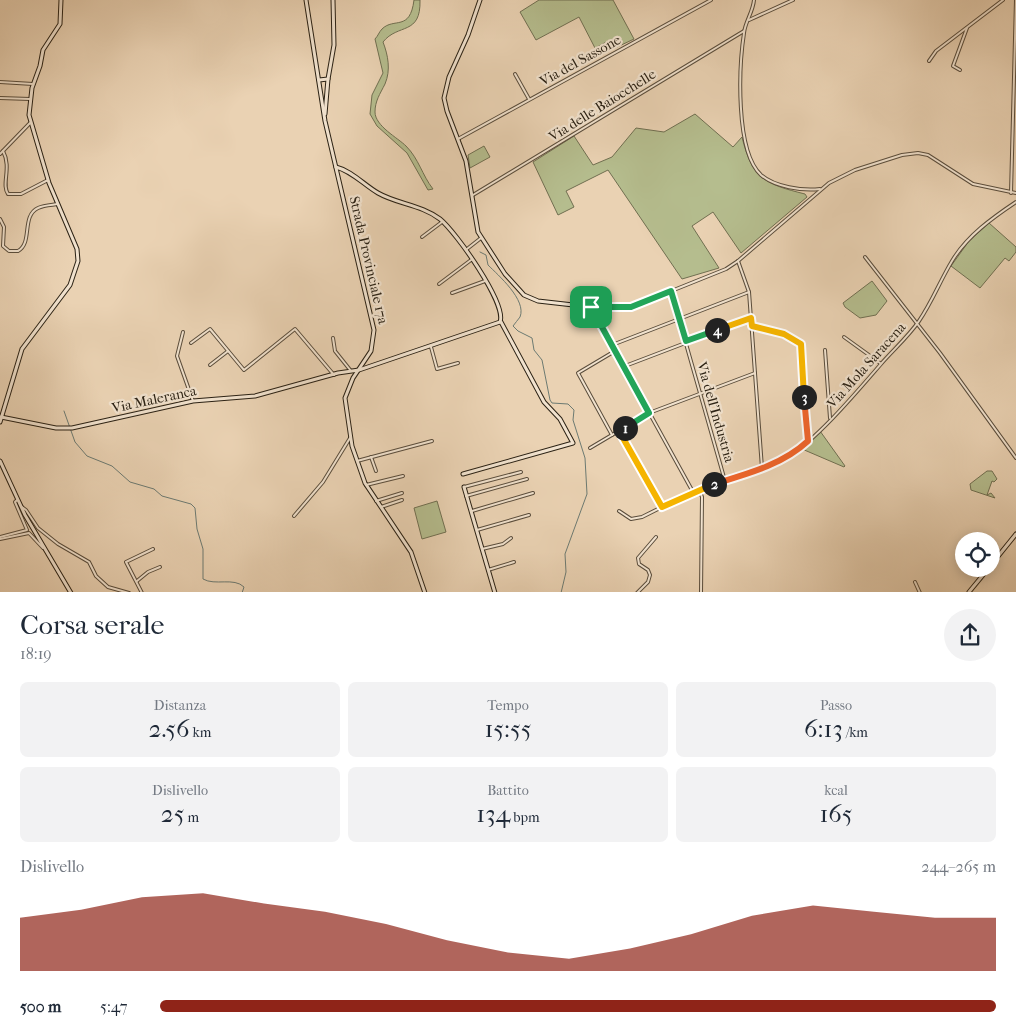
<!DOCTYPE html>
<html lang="it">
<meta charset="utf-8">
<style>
body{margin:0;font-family:"IM FELL French Canon",serif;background:#f2f2f3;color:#1f2937;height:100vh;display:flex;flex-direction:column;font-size:19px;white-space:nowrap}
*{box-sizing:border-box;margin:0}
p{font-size:16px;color:#747a83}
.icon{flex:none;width:28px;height:28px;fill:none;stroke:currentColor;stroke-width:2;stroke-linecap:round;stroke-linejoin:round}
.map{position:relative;height:592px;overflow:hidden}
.panel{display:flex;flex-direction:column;background:#fff;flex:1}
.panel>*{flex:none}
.tools{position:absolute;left:955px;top:532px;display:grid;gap:10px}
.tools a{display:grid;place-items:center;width:45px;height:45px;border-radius:50%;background:#fff;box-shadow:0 2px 12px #0003;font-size:25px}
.pin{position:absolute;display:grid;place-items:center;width:42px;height:42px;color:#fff;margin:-21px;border-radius:10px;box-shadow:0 2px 8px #0006}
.km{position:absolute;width:25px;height:25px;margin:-12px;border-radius:50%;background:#222;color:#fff;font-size:14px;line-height:25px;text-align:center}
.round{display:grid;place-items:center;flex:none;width:52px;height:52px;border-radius:26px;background:#f2f2f3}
.head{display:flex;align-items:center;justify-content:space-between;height:85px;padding:0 20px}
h1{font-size:28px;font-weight:600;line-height:38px}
.figures{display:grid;grid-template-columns:repeat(3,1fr);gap:8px;height:85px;padding:5px 20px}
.figures div{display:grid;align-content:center;border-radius:8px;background:#f2f2f3;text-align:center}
.figures b{font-size:25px;font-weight:600}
.figures small{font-size:14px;font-weight:400}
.figures p{font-size:14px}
.chart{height:140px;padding:10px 20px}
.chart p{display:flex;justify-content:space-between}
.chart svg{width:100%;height:90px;margin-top:5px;fill:#8f2418;opacity:.7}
ul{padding:0 20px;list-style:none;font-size:16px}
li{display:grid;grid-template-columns:80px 60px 1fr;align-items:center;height:38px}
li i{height:12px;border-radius:6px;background:#8f2418}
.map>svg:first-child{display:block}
.green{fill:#b5bd8e;stroke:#706f51}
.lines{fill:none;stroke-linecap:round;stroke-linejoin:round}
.stream{stroke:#6c7a72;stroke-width:1}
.street-casing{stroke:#5a4d3c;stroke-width:4}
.secondary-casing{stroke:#2a2114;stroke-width:5}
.street{stroke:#f1e2ce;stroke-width:2}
.secondary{stroke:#f1e2ce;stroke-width:3}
.split-1-casing{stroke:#fff;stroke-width:10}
.split-2-casing{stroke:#fff;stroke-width:10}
.split-3-casing{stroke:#fff;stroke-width:10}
.split-4-casing{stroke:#fff;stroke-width:10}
.split-5-casing{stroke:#fff;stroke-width:10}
.split-1{stroke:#22a559;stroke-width:6}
.split-2{stroke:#f5b400;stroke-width:6}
.split-3{stroke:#f0652b;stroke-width:6}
.split-4{stroke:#f5b400;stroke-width:6}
.split-5{stroke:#22a559;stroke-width:6}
.labels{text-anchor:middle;stroke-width:4.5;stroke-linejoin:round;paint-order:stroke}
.street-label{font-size:14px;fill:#2a2114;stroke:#f1e2ce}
</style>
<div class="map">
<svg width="1016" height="593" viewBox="0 0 1016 593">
<rect width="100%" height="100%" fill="#ead2b3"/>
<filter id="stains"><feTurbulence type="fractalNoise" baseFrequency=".004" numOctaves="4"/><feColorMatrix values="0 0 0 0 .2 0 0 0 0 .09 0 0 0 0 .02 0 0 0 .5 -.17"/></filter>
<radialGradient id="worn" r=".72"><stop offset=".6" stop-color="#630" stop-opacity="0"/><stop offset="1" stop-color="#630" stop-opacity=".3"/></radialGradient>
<g class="green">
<path d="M414,0H420C421,36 398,23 383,42C388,55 391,70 385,84C380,94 375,101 375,112C375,126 398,138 406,146C419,159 422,175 433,189L428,190L407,153L377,126L370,114L372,95L383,73L375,39C378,36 379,32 382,29C394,17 410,32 414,0Z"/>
<path d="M539,0H613L634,39L615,48L610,40L595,48L579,17L536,40L520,12Z"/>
<path d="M695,114L733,147L742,137C752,179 765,184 805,194L807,197L741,253L713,212L692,226L719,268L682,279L608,170L566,191L574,207L558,215L533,162L574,136L593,165L612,157L636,128L664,132Z"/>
<path d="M484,146L490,157L470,168L468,155Z"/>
<path d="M989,223L1016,247V252L1009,261L1005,258L980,288L951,266L969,241Z"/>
<path d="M872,281L887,301L876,315L860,318L845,307L843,303Z"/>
<path d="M820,431L845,466L844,467L802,449Z"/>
<path d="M987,471H992L997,479L994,482L992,481L987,495L991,493L995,498L971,490L970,484Z"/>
<path d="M437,501L446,532L422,539L414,508Z"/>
</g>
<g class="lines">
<g class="stream">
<path d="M480,252L486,255L488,265C498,275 527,300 520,317C518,320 515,323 513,326L518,331L532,338L534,350L542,360L550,400L552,403L568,404L574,410L573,420L585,458L587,494L565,554L566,572L561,593"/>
<path d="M64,411L75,442L87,456L112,466L130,482L154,489L162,496L191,504L195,508L197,529L203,549V579C215,586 234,577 244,587L242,593"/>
</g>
<g class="street-casing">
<g id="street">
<path d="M754,0C753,12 745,22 744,33C739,66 735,151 761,175C775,187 802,191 820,189"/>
<path d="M749,20L793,0"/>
<path d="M929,61L936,51L1003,0"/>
<path d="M960,70L953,66L967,28"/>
<path d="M515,74L529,99"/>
<path d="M0,82L33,84"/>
<path d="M0,98L30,99"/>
<path d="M458,139L711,0"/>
<path d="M3,151C12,168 1,184 8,194H21L48,180"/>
<path d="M0,154L30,123"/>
<path d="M1011,193L1016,0"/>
<path d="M473,195L744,31"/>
<path d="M0,219L4,227L3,246L9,251H18C33,243 21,216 38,208C44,205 52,205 58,204"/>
<path d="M422,237L442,222"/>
<path d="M467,249L481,238"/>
<path d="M865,257L940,353L1016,458"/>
<path d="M738,261L749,292L762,468"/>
<path d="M439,284L471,260"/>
<path d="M671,291L725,481"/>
<path d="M452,293L485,281"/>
<path d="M752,326L783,333L801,343L808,441"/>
<path d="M183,332L177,356L193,401"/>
<path d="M844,337L880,363"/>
<path d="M333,338L335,351L351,371"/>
<path d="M191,343L210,329L244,370L295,329L334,375"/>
<path d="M612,345L749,292"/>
<path d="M431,347L437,369L458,363"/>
<path d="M825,350L830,418"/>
<path d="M210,365L228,351"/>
<path d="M625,366L751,318"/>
<path d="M619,431L663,507L699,489L786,459C819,437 855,394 881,364C893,350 908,337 919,321C932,302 940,281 952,261C967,236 992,218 1016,202"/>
<path d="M612,435L578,373L615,351"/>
<path d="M590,448L649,413L755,373"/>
<path d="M371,457L376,471"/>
<path d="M357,461L432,441"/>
<path d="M366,485L403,476"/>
<path d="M464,487L521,472"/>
<path d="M699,489L702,497L701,593"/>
<path d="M693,492L591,307L634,306L726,269L738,261L829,183L855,170L902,155L918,153L928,155L973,184L1016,193"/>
<path d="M466,496L527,479"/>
<path d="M376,501L402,493"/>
<path d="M22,507L26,510L38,528L58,544L89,562L96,576L108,587L129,593"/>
<path d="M381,507L402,500"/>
<path d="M472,511L533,493"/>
<path d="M619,511L631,519L642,517L662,507"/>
<path d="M294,516L323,482L350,438"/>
<path d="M477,530L529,515"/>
<path d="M0,537L27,530L15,502L17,500"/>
<path d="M0,539L29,533L43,548"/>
<path d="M482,549L503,544L511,538"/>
<path d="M488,570L514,562"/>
<path d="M137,581L148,572L160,567"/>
<path d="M915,582L920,593"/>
<path d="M142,593L126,562L153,549"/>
<path d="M637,593L648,582L650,575L648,570L639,564L638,558L656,537"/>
</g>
</g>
<g class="secondary-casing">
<g id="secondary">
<path d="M306,0L325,121L374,330L371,351L353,378L345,398L352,446L365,483L411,552L425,593"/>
<path d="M480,0L468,35L449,77L444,98L447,111L466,161L478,232L505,274L524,295L538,301L591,307"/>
<path d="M319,80L328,79L334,45L333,0"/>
<path d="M325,114L328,79"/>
<path d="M1,417L56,428H72L193,401L255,396L338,373L359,370L500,322C507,304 456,232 440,219C422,205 397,204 378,193C364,185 352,171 336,167"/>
<path d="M0,422L22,349L70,285L78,261L77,249L49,183L29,115L32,88L40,66L43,50L60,24L61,0"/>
<path d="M0,461L25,515L71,593"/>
<path d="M463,474L573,443L560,419L544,402L501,322"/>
<path d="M464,487L495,593"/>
<path d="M991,565L1016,534"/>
<path d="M969,592L988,569"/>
</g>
</g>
<use href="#street" class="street"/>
<use href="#secondary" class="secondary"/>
</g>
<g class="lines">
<g class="split-1-casing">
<path id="split-1" d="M591,307L649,413L625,428"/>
</g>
<g class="split-2-casing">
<path id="split-2" d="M625,428L619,431L662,507L714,484"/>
</g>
<g class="split-3-casing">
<path id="split-3" d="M714,484C747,474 782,465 808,441L804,397"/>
</g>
<g class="split-4-casing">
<path id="split-4" d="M717,330L751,318L752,326L784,334L801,344L804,397"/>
</g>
<g class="split-5-casing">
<path id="split-5" d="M591,307H631L671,291L686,341L717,330"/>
</g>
<use href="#split-1" class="split-1"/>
<use href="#split-2" class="split-2"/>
<use href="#split-3" class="split-3"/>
<use href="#split-4" class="split-4"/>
<use href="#split-5" class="split-5"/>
</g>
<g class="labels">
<g class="street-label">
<text transform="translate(580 60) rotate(-29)" y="5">Via del Sassone</text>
<text transform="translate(602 105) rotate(-32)" y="5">Via delle Baiocchelle</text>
<text transform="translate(369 260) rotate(77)" y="5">Strada Provinciale 17a</text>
<text transform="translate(866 365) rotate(-48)" y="5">Via Mola Saracena</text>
<text transform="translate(154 399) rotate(-12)" y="5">Via Maleranca</text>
<text transform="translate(716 412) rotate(74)" y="5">Via dell'Industria</text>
</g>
</g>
<rect width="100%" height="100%" filter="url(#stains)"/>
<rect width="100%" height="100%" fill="url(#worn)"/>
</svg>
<div class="tools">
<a><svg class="icon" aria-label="locate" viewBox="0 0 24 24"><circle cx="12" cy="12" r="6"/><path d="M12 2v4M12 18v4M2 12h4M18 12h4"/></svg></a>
</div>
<div class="pin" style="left:591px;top:307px;background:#1e9e55"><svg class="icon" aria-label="arrive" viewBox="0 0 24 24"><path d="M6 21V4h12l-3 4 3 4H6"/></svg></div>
<b class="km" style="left:625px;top:428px">1</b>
<b class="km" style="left:714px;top:484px">2</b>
<b class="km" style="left:804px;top:397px">3</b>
<b class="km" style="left:717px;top:330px">4</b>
</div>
<section class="panel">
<div class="head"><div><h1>Corsa serale</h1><p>18:19</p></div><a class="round"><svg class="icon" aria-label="share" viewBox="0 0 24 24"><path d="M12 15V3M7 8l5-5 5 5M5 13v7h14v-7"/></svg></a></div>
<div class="figures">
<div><p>Distanza</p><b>2.56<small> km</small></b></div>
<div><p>Tempo</p><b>15:55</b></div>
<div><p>Passo</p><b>6:13<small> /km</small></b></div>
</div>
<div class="figures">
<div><p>Dislivello</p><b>25<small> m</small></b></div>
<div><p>Battito</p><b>134<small> bpm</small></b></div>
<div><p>kcal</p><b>165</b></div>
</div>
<div class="chart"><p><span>Dislivello</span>244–265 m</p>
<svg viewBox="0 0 160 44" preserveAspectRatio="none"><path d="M0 44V18L10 14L20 8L30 6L40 11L50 15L60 21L70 29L80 35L90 38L100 33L110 26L120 17L130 12L140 15L150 18L160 18V44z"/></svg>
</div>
<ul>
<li><b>500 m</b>5:47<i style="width:100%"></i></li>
</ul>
</section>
